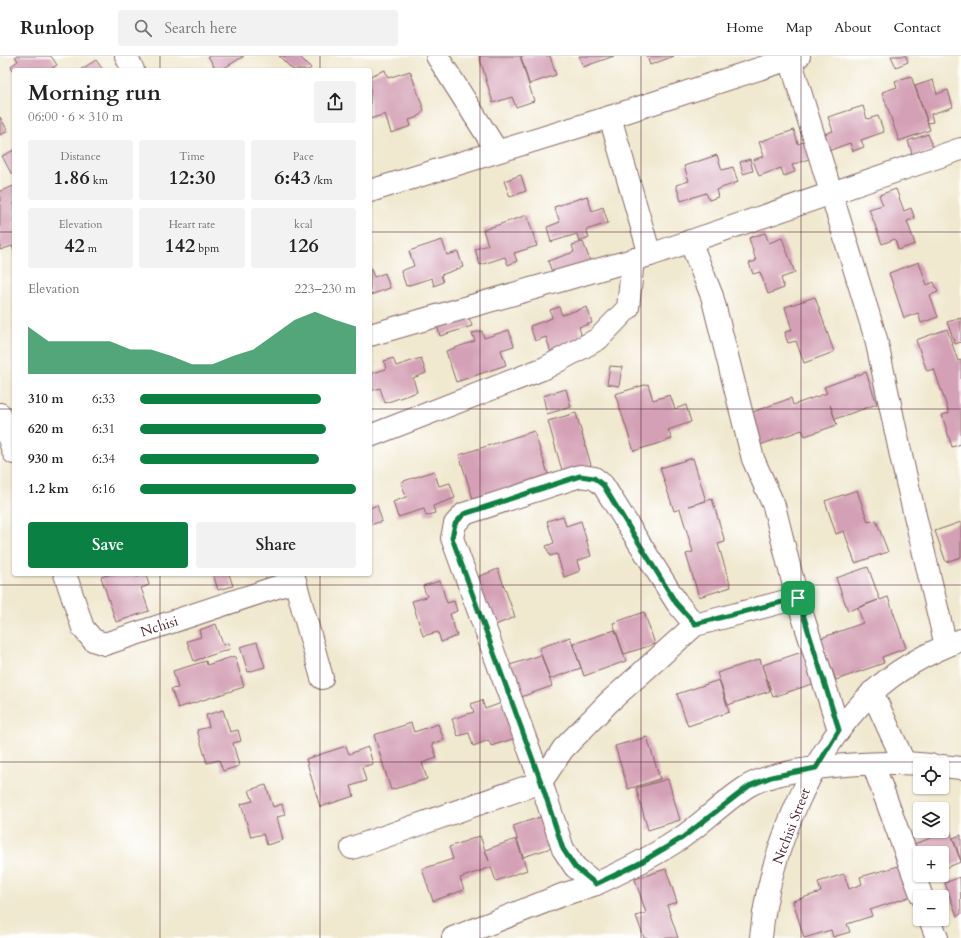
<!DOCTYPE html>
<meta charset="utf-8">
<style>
body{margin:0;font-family:Cardo,serif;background:#f2f2f2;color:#222;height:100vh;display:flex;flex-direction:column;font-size:15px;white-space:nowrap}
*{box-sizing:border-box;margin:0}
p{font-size:13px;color:#767676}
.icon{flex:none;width:22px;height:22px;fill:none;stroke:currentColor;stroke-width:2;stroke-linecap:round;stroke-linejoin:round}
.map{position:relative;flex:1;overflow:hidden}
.panel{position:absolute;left:12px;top:12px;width:360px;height:508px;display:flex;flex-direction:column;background:#fff;border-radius:4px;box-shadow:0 1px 3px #0004}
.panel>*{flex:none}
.buttons{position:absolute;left:913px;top:702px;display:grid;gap:8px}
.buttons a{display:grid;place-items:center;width:36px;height:36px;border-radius:4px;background:#fff;box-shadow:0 1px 3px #0004;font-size:20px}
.pin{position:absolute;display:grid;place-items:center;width:34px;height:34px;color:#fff;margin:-17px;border-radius:8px;box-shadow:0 2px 6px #0006}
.round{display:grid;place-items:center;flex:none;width:42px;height:42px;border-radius:4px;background:#f2f2f2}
.summary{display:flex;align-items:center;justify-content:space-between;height:68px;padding:0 16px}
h1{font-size:22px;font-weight:600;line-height:30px}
.figures{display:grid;grid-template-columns:repeat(3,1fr);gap:6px;height:68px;padding:4px 16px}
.figures div{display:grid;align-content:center;border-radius:4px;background:#f2f2f2;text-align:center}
.figures b{font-size:20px;font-weight:600}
.figures small{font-size:11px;font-weight:400}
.figures p{font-size:11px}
.chart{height:112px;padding:8px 16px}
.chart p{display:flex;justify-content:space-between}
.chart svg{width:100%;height:72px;margin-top:4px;fill:#0b8043;opacity:.7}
.cta{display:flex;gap:8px;margin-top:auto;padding:8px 16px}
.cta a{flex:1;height:46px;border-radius:4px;background:#0b8043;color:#fff;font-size:16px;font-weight:600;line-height:46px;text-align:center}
.cta a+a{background:#f2f2f2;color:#222}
ul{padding:0 16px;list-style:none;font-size:13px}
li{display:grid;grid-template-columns:64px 48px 1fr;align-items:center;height:30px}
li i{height:10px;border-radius:5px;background:#0b8043}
header{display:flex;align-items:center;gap:24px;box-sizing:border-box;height:56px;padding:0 20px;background:#fff;border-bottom:1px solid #e0e0e0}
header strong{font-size:19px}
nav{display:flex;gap:22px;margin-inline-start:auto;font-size:14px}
.search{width:280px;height:36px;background:#f2f2f2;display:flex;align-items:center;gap:10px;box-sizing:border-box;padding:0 14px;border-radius:4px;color:#767676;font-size:15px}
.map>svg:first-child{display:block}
.building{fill:#d4a0b5}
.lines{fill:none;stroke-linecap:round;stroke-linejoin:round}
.minor-casing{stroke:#846564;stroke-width:24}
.minor{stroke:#fff;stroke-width:22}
.route-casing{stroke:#fff;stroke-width:8}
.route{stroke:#0b8043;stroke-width:5}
.grid{fill:none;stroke:#4a1f2b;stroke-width:1;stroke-opacity:0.55}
.labels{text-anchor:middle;stroke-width:3;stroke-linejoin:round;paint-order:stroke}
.street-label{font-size:14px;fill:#4a1f2b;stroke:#fff}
</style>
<header>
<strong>Runloop</strong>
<div class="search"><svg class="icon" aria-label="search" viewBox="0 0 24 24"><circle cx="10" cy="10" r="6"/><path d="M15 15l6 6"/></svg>Search here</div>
<nav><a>Home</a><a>Map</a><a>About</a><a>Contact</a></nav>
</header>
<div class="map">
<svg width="961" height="882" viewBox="0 0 961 882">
<rect width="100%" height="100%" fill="#fff"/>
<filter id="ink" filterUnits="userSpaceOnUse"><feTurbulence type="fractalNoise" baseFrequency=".025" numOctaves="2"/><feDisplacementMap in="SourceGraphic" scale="8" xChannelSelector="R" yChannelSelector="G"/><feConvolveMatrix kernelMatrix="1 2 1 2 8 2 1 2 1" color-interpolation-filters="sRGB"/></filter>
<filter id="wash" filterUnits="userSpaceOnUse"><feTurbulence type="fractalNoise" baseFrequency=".012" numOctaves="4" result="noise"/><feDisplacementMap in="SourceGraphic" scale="16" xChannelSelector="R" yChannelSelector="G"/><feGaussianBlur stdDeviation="0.9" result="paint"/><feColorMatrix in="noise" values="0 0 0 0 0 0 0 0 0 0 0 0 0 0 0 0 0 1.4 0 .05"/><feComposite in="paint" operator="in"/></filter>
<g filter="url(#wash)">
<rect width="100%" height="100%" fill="#f0e8cf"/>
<g id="blocks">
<g class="building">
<path d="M15,0H51L57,9L49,14H13L11,10L18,5Z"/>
<path d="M208,0H244L221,14H216Z"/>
<path d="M279,0H299L311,12L309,14H293Z"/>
<path d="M479,0H520L534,45L516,51L512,41L493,47Z"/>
<path d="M521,0H550L556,19L529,28Z"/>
<path d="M579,0H614L583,11Z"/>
<path d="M647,0H674L650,9Z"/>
<path d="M891,0H906L908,6L896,11Z"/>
<path d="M96,4L103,14H80Z"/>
<path d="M385,14L388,22L410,15L424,54L418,61L409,64L411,70L391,77L385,58L370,63V20Z"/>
<path d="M911,20L930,74L899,85L882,36L897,31L895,25Z"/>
<path d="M933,24L937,38L948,34L953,51L931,58L933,66L928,67L915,30Z"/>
<path d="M863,50L867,63L878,60L884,76L861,84L864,91L853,95L850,87L828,95L822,79L833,75L828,61Z"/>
<path d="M0,61L8,75L0,79Z"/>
<path d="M794,74L798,88L809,84L814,101L792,109L795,116L784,120L781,112L759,120L753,104L764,100L759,86Z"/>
<path d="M928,78L934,94L913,101L908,85Z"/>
<path d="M14,94V117H11L2,100Z"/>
<path d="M717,99L722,114L733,111L738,126L716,134L718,141L709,144L706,137L681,145L676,129L689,125L684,110Z"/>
<path d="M750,103L753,115L743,118L740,106Z"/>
<path d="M521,119L526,135L510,141L504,125Z"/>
<path d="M14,130V194L12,190L0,194V135Z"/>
<path d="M896,133L904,155L911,152L915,163L907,165L915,188L898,194L895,183L882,188L869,153L883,149L879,139Z"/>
<path d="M587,140L592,155L603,151L608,167L586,174L589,182L579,186L577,178L551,186L547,171L560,166L554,151Z"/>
<path d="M527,159L537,190L514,197L517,205L508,209L505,201L480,209L475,193L488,189L483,174Z"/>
<path d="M765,177L769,187L782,182L795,217L781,222L784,232L768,238L760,216L753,218L749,207L756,205L749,182Z"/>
<path d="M442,184L447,199L458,196L463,211L441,219L443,226L434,230L432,222L406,230L401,215L414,210L409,195Z"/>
<path d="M583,186L591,207L553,219L548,205L574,196L572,189Z"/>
<path d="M919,206L927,229L934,226L938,236L930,239L938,261L921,267L918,257L904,262L889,217Z"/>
<path d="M370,210L374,221L385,217L390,232L370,239Z"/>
<path d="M815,241L834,296L804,307L796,285L788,287L786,282L785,276L792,274L785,251Z"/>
<path d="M559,251L562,259L587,251L592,267L579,271L583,286L551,297L546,281L535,285L530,270L552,262L550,254Z"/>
<path d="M467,256L472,270L440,280L436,266Z"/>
<path d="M961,262V286L955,288L947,266Z"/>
<path d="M947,273L958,305L961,304V388L952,391L942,359L949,357L934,313L927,315L916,284Z"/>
<path d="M509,274L514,290L501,294L506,309L456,326L446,295L475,285L472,277L482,275L484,282Z"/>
<path d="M393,302L396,310L421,302L426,317L413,322L417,336L385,347L380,332L370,335V318L386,313L384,305Z"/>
<path d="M610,310L622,311L619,330L607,328Z"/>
<path d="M866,316L877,348L835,363L830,349L837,369L805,380L802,374L760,389L750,357L791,342L793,349L827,337L824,331Z"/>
<path d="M648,328L653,344L670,339L675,353L686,349L691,366L668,374L672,383L634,395L615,338Z"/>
<path d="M566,333L571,351L547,358L543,340Z"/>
<path d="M576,357L591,409L563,418L548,365Z"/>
<path d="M534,375L549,421L474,446L459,399Z"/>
<path d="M693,402L706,445L689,450L712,443L725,486L718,488L731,531L699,541L686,498L693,496L680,453L674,455L660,412Z"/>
<path d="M434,415L439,430L450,427L455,442L433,450L435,457L426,460L424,453L398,461L393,446L406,441L401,426Z"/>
<path d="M857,434L868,466L876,464L888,496L855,507L844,475L836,478L825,445Z"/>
<path d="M377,449L382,465L370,469V452Z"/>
<path d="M563,460L566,470L581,465L591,500L577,505L580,515L564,521L557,498L550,500L546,490L554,487L547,465Z"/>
<path d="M961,466V501L946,506L935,475Z"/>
<path d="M868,511L880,544L888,541L906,592L882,601L884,607L836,624L821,582L863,567L858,552L878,544L848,555L836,522Z"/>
<path d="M498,513L515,561L493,570L475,522Z"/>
<path d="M111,518H136L137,521L146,519L149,529L141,532L149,555L116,566L101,521Z"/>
<path d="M213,518H229L233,530L218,534Z"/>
<path d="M440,525L447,547L454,545L457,555L450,558L457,580L441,586L438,576L423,580L412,545L427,541L423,530Z"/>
<path d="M644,556L655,588L624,598L613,567Z"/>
<path d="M216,568L223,589L228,587L230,593L194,605L187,585L201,581L199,574Z"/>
<path d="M615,574L626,605L584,620L573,588Z"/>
<path d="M570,581L581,612L550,623L539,592Z"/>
<path d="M257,586L265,611L248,616L240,591Z"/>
<path d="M805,595L815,627L773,641L763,609Z"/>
<path d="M541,599L552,630L521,641L510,609Z"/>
<path d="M235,600L244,631L178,652L171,633L178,632L173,615L206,605L207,609Z"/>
<path d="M760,603L770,635L728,649L717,617Z"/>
<path d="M719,624L729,656L688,670L677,638Z"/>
<path d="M482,644L485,653L507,645L519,681L491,690L489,684L473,690L469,677L458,680L452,663L474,656L471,648Z"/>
<path d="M223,654L230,676L238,674L241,685L233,687L239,710L223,715L219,704L207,707L197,674L209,671L206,659Z"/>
<path d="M411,667L414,676L438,668L444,684L432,688L437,702L422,707L427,723L391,734L374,679Z"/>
<path d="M647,681L660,723L628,733L615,690Z"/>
<path d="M346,690L349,698L368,691L373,708L362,711L366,725L351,730L354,740L320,751L306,703Z"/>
<path d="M668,723L680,764L648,774L636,732Z"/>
<path d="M266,729L273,751L282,748L285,759L277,761L283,784L267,789L263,778L251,781L241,748L253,745L249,734Z"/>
<path d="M543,760L554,791L523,801L513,770Z"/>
<path d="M950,775L961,806L942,813V797H920V819L909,790Z"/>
<path d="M961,779V805L953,782Z"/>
<path d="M480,780L489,805L485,794L516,783L527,814L496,825L491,811L460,822L464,834L433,845L422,813L453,803L449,791Z"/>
<path d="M902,809L912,840L870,854L872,860L847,868L850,876L833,881L831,874L804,882L793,845L821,836L818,826L844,818L849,833L862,828L860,821Z"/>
<path d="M666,813L677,846L667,849L678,882H644L636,860L646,857L635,823Z"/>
<path d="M960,821L961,858L957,860L945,827Z"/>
</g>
</g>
</g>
<g filter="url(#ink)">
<use href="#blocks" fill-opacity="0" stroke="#846564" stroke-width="1"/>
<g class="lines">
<g class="minor-casing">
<g id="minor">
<path d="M126,0L133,14"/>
<path d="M437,0L497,95"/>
<path d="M790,3L876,283L903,409L946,590"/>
<path d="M610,61L650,199"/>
<path d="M370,135L610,61L799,0"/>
<path d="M690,185L712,240L753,403L774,450L797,542L839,674"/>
<path d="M370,279L650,199L961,93"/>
<path d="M0,358L14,397"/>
<path d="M370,380L545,312L598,283L628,252L633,203"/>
<path d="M65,518L83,572L93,584L105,588L295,525"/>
<path d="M293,518L322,622"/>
<path d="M797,542L695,569L677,547L603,429L594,422L580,420L464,458L455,468L452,482L541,726L563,793L575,811L596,828C626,814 654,800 681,782C704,766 724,745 748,730C783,709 889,704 930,709"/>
<path d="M872,636L904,706"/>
<path d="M873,708L922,841"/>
<path d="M942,710L961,712"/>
<path d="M352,792L541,726L563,693L609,646L695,569"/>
<path d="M930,863L937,882"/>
<path d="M453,882L562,839L596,828"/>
<path d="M761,882C768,798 811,694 873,636C897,613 930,596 961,584"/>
</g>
</g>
<use href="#minor" class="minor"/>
</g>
</g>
<g class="lines" filter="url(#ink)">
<g class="route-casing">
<path id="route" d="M580,420L594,422L603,429L676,547L695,568L798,542L839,674L816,712L771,721L749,730L682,782L638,808L596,828L575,811L563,793L541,726L452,482L455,468L464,458Z"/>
</g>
<use href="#route" class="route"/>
</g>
<path class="grid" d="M160,0V14M320,0V14M480,0V882M641,0V882M801,0V882M0,176H14M370,176H961M0,353H14M370,353H961M160,518V882M320,518V882M0,529H961M0,706H961"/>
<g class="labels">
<g class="street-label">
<text transform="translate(159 570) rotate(-18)" y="5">Nchisi</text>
<text transform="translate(791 770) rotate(-69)" y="5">Ntchisi Street</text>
</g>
</g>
</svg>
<div class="buttons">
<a><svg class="icon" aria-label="locate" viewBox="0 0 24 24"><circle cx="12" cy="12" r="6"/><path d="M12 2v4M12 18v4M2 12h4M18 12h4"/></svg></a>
<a><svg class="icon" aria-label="layers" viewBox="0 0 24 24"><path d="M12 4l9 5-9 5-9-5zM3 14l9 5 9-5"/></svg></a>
<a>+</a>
<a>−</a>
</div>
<div class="pin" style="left:798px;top:542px;background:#1e9e55"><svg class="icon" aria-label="arrive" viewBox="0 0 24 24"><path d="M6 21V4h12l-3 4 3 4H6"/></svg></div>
<section class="panel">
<div class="summary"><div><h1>Morning run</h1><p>06:00 · 6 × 310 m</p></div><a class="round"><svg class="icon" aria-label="share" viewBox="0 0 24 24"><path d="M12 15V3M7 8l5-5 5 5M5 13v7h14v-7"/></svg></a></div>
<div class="figures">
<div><p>Distance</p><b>1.86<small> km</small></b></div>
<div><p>Time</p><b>12:30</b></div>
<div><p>Pace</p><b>6:43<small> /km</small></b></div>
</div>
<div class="figures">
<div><p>Elevation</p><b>42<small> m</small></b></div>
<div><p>Heart rate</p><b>142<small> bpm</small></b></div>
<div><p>kcal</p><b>126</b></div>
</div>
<div class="chart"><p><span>Elevation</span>223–230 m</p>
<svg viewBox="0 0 160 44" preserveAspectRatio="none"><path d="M0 44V15L10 24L20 24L30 24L40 24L50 29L60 29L70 33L80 38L90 38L100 33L110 29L120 20L130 11L140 6L150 11L160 15V44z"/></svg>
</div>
<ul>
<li><b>310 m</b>6:33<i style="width:84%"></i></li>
<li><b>620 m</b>6:31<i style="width:86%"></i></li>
<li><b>930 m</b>6:34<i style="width:83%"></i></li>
<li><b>1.2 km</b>6:16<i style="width:100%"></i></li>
</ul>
<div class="cta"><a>Save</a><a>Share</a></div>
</section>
</div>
